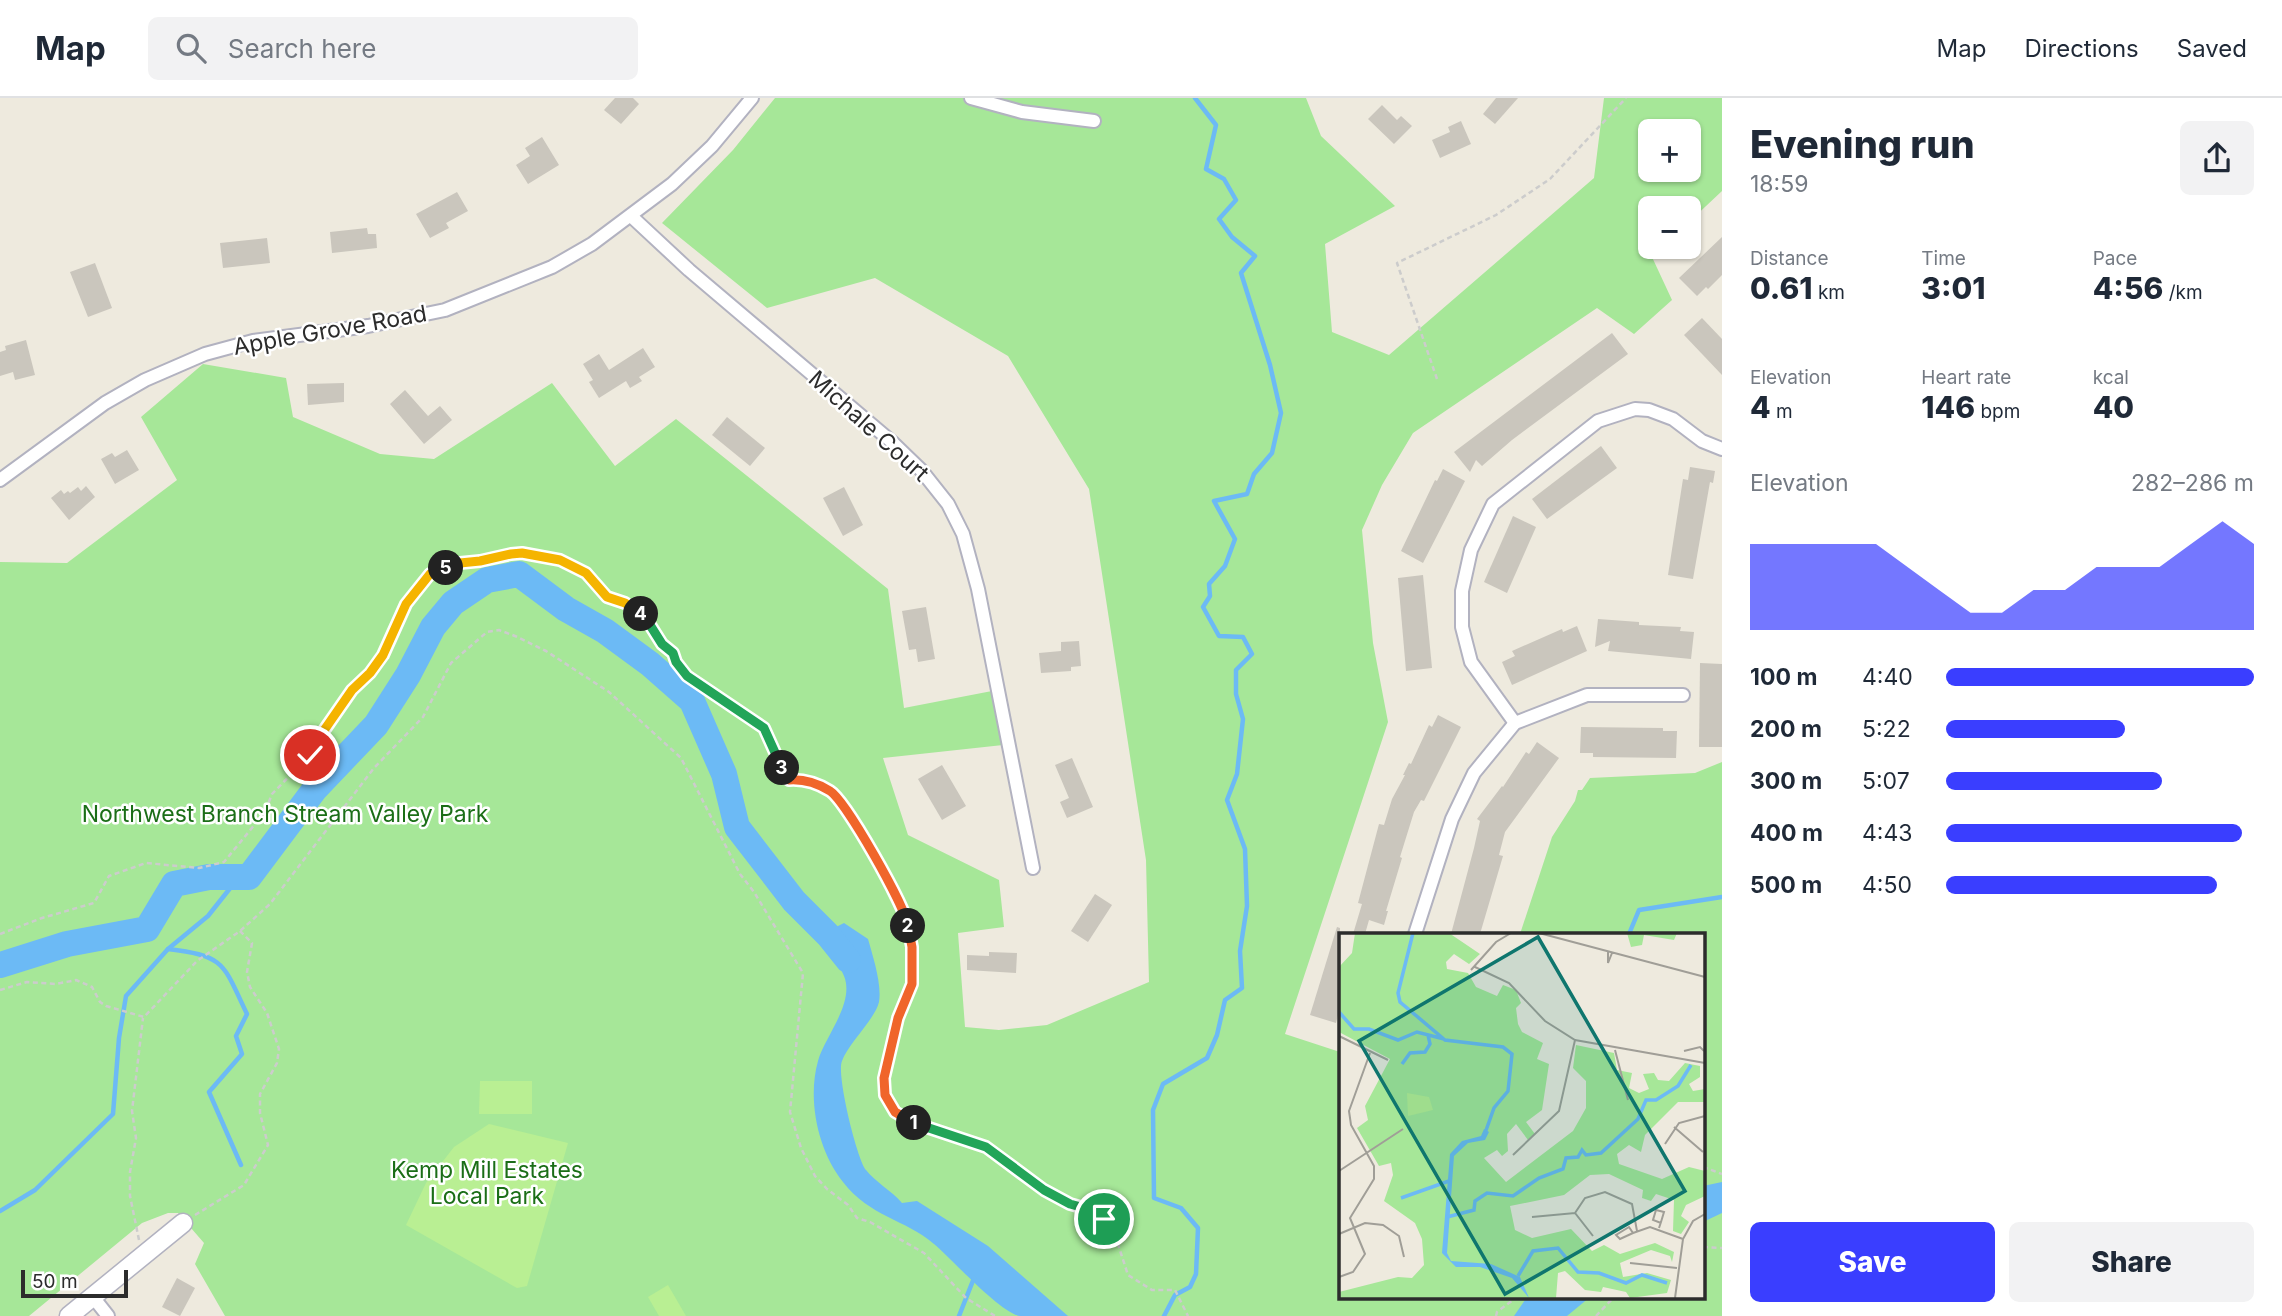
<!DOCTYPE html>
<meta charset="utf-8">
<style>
body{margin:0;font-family:Inter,sans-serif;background:#f2f2f3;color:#1f2937;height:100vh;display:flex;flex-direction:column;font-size:26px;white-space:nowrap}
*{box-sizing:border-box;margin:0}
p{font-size:23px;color:#747a83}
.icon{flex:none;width:38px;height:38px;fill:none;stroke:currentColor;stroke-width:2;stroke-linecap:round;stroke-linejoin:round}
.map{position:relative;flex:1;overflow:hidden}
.details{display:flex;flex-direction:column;background:#fff;width:560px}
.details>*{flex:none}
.fabs{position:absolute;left:1638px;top:21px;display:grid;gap:14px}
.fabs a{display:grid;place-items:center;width:63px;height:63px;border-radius:10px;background:#fff;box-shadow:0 2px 5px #0004;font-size:35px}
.scale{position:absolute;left:21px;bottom:18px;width:107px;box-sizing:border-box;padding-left:7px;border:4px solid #2c2c2c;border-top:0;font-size:19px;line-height:24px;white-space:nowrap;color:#2c2c2c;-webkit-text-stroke:5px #fff;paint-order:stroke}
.pin{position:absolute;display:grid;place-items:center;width:60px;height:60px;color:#fff;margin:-30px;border:4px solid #fff;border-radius:50%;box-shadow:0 2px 7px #0007}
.km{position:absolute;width:35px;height:35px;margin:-18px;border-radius:50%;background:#222;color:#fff;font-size:19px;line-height:35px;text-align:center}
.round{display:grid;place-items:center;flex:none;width:74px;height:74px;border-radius:10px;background:#f2f2f3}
.summary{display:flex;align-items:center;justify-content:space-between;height:119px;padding:0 28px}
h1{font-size:38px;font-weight:800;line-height:52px}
.figures{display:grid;grid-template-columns:repeat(3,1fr);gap:10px;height:119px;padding:7px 28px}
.figures div{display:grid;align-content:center}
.figures b{font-size:30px;font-weight:800}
.figures small{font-size:19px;font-weight:400}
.figures p{font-size:19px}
.chart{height:196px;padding:14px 28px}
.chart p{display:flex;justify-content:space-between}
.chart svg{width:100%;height:126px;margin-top:7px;fill:#3a3eff;opacity:.7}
.action{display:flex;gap:14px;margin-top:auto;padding:14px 28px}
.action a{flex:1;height:80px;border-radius:10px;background:#3a3eff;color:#fff;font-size:28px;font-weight:800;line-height:80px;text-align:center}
.action a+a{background:#f2f2f3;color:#1f2937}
ul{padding:0 28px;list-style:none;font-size:23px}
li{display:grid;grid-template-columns:112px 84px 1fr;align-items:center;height:52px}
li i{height:18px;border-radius:9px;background:#3a3eff}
header{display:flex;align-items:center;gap:42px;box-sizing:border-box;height:98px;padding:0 35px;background:#fff;border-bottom:2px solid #e0e1e3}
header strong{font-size:33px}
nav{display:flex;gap:38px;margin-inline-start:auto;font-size:24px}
.search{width:490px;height:63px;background:#f2f2f3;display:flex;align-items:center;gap:18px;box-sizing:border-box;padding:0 24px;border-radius:10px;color:#747a83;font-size:26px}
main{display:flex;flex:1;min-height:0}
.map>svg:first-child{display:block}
.green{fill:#a6e798;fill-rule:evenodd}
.pitch{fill:#b9ef93}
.water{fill:#6cbaf5}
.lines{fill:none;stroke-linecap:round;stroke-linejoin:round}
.stream{stroke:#6cbaf5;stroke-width:4.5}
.river{stroke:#6cbaf5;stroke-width:26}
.building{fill:#cac6bd}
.street-casing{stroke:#b2b2c0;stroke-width:16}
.secondary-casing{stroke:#b2b2c0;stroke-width:21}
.path{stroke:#ccc;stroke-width:2.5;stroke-dasharray:5 3.5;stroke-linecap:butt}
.street{stroke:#fff;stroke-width:12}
.secondary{stroke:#fff;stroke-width:18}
.split-1-casing{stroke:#fff;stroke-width:14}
.split-2-casing{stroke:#fff;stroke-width:14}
.split-3-casing{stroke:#fff;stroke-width:14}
.split-4-casing{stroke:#fff;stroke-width:14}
.split-5-casing{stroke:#fff;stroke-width:14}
.split-6-casing{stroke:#fff;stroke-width:14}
.split-1{stroke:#22a559;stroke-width:9}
.split-2{stroke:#f0652b;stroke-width:9}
.split-3{stroke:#f0652b;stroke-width:9}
.split-4{stroke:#22a559;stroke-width:9}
.split-5{stroke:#f5b400;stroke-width:9}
.split-6{stroke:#f5b400;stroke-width:9}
.labels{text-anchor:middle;stroke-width:5;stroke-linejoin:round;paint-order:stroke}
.street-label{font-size:23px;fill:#2c2c2c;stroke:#fff}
.park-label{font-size:23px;fill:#1b6e17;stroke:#fff}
.inset-river{fill:none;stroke:#6cbaf5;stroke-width:3.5}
.inset-road{fill:none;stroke:#a09e97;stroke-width:2}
.view{fill:#0f766e;fill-opacity:0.15;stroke:#0f766e;stroke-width:3.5}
.inset-edge{fill:none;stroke:#2c2c2c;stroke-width:3.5}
</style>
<header>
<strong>Map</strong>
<div class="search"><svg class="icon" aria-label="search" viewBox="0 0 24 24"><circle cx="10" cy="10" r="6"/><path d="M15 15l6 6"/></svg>Search here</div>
<nav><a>Map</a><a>Directions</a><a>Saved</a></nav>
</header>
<main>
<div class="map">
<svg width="1722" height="1218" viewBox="0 0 1722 1218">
<rect width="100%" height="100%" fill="#eeeade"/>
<path class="green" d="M775,0H1306L1321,38L1395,108L1325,146L1332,234L1389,257L1594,80L1604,0H1722V93L1689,124V110H1650V149H1662L1652,159L1672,202L1634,236L1597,210L1413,335L1382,387L1362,432L1373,545L1388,624L1285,936L1340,954V1199H1703V836H1520L1552,739L1575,703L1578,692H1582L1590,680L1695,675L1722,664V1218H225L195,1166L204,1145L178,1115H168L142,1125L29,1218H0V464L67,465L177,382L141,319L203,266L286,280L293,319L380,356L434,361L552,285L615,368L676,321L888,491L904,610L992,593L1003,647L883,660L908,737L999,782L1004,829L958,835L965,929L999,932L1047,927L1149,884L1146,762L1089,391L1008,258L875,180L767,210L662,125L733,52ZM1650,33H1689V72H1650Z"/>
<g class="pitch">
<path d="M480,983H532V1016H479Z"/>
<path d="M489,1026L568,1045L527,1188L517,1190L406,1127L426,1085L454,1049Z"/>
<path d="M668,1187L686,1218H659L648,1199Z"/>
</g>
<g class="water">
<path d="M844,825L868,841C873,859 882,886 879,904C875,921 848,946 842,963C836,976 857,1061 866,1072C874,1083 892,1093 902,1105L917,1103L988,1148L1068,1218C1052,1218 1035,1218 1020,1218C1000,1215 952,1161 934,1146C905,1121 870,1119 843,1084C818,1053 807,1002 818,963C825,938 855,905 844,878C839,865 825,851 816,839Z"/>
<path d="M1722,1084V1115L1703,1124V1088Z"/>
<path d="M1535,1199H1590L1567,1218H1514L1525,1202Z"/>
</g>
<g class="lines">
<g class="stream">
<path d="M1629,836L1639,812L1722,799"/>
<path d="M168,851C226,858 223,866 247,916L236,938L242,956L209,994L241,1067"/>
<path d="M0,1113L35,1092L113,1016L119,940L126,898L168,851L208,818L239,779"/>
<path d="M959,1218L974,1180"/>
<path d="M1164,1218L1175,1197L1190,1189L1196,1176L1198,1130L1181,1110L1154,1100L1153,1012L1163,986L1207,960L1217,937L1225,902L1242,890L1240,853L1247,808L1245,751L1227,702L1237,676L1243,621L1236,596V572L1252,556L1243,539L1219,538L1203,509L1210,498L1209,486L1225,468L1235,441L1214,403L1247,396L1254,376L1272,355L1281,315L1270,267L1241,175L1255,158L1232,139L1219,121L1236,102L1224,81L1206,71L1216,27L1195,0"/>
</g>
<path class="river" d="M0,867L67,846L147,831L174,786L209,779H249L315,691L376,627L408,577L433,529L453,505L487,482L519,476L566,511L605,533L650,566L692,603L724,676L737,729L794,803L828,837L848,862"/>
</g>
<g class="building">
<path d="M615,0H633L639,6L621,26L604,12Z"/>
<path d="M1496,0H1518L1495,26L1483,16Z"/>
<path d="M1382,7L1397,22L1401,18L1412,28L1394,46L1368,21Z"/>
<path d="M1461,23L1471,46L1440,60L1432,42L1450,34L1448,29Z"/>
<path d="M542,39L559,67L528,86L516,67L530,58L525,50Z"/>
<path d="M457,94L468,113L446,125L449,130L430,140L416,116Z"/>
<path d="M367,130L368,136H376L377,150L332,155L330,134Z"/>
<path d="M1722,139V177L1708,191L1706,189L1697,198L1679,180Z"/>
<path d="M267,140L270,165L223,170L220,145Z"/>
<path d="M95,165L112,210L88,219L70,174Z"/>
<path d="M1702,220L1722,241V277L1684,237Z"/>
<path d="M1612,235L1628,256L1512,342L1482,368L1476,362L1470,374L1454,354Z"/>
<path d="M26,242L35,277L15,282L13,274L0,278V254L6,252L5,248Z"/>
<path d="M643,250L655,269L639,279L642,283L630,290L626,283L599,300L589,284L593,282L583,266L599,256L609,272Z"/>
<path d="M344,285V304L308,307L307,286Z"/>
<path d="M405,292L428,318L440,308L452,322L424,346L390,306Z"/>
<path d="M727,319L765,350L750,368L712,337Z"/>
<path d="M1601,348L1617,370L1547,421L1532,401Z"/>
<path d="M127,352L139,372L115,386L101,361L112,355L115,359Z"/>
<path d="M1690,369L1715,373L1713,385L1710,384L1693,481L1668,477L1683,381L1688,382Z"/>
<path d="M1443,371L1465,383L1423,465L1401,453L1435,382L1437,383Z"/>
<path d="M86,388L95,399L69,422L51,400L61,392L64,396L68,393L70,395L78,389L81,393Z"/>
<path d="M844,389L863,427L843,438L823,400Z"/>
<path d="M1513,418L1536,429L1507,495L1484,484Z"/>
<path d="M1423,477L1432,570L1406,573L1398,480Z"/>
<path d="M926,509L935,561L918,564L916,551L909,552L902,513Z"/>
<path d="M1598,521L1639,524V527L1681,529L1680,533L1694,534L1691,561L1608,553L1610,543L1595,549Z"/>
<path d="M1577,528L1587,553L1512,587L1502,564L1515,558L1512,553L1562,531L1563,534Z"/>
<path d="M1079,543L1081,568L1071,569V573L1041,575L1039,555L1061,553V544Z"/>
<path d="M1700,565L1722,566V649H1699Z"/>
<path d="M1438,617L1461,629L1424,703L1421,702L1414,714L1400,759L1402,760L1386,813H1388L1384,827L1369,822L1365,836H1353L1362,806L1358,805L1379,726L1384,727L1392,701L1405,677H1403L1409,665L1411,666L1429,627L1432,629Z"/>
<path d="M1581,629L1663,630V633H1677L1676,660L1593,659V655H1580Z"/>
<path d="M1537,644L1559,660L1505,734L1499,757L1503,758L1480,836H1451L1474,750L1480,723L1477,721L1502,688L1503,689L1526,654L1529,656Z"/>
<path d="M1072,660L1093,709L1067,720L1060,704L1069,700L1055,667Z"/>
<path d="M942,667L966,708L942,722L918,681Z"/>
<path d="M1095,796L1112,807L1088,844L1071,833Z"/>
<path d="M1337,829L1340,830V909L1336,925L1310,917Z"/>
<path d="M989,854L1017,855L1016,875L967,872V857L989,858Z"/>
<path d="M177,1180L195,1190L180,1218L162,1209Z"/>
</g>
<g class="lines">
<g class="street-casing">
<g id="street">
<path d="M971,0L1022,14L1094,23"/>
<path d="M631,118L689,172L892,344L921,372L948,406L963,436L978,491L1033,770"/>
<path d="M0,382L105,305L145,282L205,256L253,243L368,228L445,212L552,169L592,146L672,86L712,48L752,0"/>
<path d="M1515,625L1471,564L1462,529V493L1471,452L1493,406L1598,323L1635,311L1649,312L1673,321L1702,343L1722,351"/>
<path d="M1415,836L1452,721L1474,675L1515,625L1587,597H1683"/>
<path d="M93,1199L108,1218"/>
</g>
</g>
<g class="secondary-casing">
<path id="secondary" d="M69,1218L183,1125"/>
</g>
<g class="path">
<path d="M1437,281L1397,165L1496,117L1550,81L1626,0"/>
<path d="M0,836L42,820L94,805L109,778L146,765L199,770L224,764L265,714L272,696L310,657L318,641L352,592L370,575L383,557L406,506L431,476L460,465L480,463L511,456L560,462L586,476L607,499L625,505L645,519L662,546L673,555L676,564L687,578L763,630L789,682L803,681L832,694L868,748L907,818L912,849V886L898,920L884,980L885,997L895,1014L913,1024L986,1049L1044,1092L1070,1106L1088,1111L1104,1121L1115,1137L1128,1177L1152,1192H1175L1188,1218"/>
<path d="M0,892L27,884L56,886L76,882L92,889L100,904L106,908L144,919L197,863L240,833L270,806L374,670L423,619L451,565L487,534L499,532L515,538L546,553L609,594L681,660L740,776L754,794L803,875L790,1014L801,1050L815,1078L827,1091L848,1107L857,1120L870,1124L924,1155L966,1200L995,1218"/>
<path d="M1703,1069L1722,1076"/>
<path d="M195,1117L244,1087L268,1047L260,1015V996L277,965L279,951L267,915L250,889L247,874L252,845L240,833"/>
<path d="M139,1142L130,1098V1074L136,1040L132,1013L143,920"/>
<path d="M1703,1149L1722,1150"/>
<path d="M1496,1218L1497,1214L1517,1199"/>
<path d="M1596,1218L1614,1199"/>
</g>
<use href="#street" class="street"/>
<use href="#secondary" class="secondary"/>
</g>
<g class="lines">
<g class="split-1-casing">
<path id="split-1" d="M914,1025L986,1049L1044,1092L1070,1106L1088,1111L1104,1121"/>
</g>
<g class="split-2-casing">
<path id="split-2" d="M908,828L912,849V886L898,920L884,980L885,997L895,1014L914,1025"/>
</g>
<g class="split-3-casing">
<path id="split-3" d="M782,670L789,682C803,681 817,685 830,693C846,703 905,808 908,828"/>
</g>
<g class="split-4-casing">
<path id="split-4" d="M641,516L645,519L662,546L673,555L676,564L687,578L764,630L782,670"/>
</g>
<g class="split-5-casing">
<path id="split-5" d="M446,470L460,465L480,463L511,456L522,455L560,462L586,475L607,499L625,505L641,516"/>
</g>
<g class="split-6-casing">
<path id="split-6" d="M310,657L318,641L352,592L370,575L383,557L406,506L430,476L446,470"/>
</g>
<use href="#split-1" class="split-1"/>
<use href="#split-2" class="split-2"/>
<use href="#split-3" class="split-3"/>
<use href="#split-4" class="split-4"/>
<use href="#split-5" class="split-5"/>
<use href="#split-6" class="split-6"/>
</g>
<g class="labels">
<g class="street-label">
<text transform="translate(330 232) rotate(-10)" y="8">Apple Grove Road</text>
<text transform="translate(869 328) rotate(42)" y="8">Michale Court</text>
</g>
<g class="park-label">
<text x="285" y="724">Northwest Branch Stream Valley Park</text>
<text x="487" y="1080">Kemp Mill Estates<tspan x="487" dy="26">Local Park</tspan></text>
</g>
</g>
<g transform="translate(1339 835)">
<rect width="366" height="366" fill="#eeeade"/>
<path d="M16,0H110L141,21L130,31L115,21L107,29L108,36L129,40L137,54L158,63L164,52L177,57L182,70L177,75L179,91L183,99L204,110L198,126L210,131L203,177L187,189L196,201L189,207L177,191L168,201L169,218L163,223L158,217L145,225L167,249L234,198L247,175V148L234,135L237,112L275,120L278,137L293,140L290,155L300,160L310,156L304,141L315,140L319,147L330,148L346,130L361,133V144L350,151L354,158L366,156V169H339L306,202L302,219L290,212L278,221L280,231L323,246L350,234L366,238V263L347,272L342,283L350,289L342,301L334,298L335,267L317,261L312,268L303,265L304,257L270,241L251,242L225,262L171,273L176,297L193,305L232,296L253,318L265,312L281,321L316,310L335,319L333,329L331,323L312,317L281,330L284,344L308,340L332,347L328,360L291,365L287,359L264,354L262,359L246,357L226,338L219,340L217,365H0V359L59,344L73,345L85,332L83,306L76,290L45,268L54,242L52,230L40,233L18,195L29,187L26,173L51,126L0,99V34L13,20ZM338,0L335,7L305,2L303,12L292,14L288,0Z" fill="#a6e798"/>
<path d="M68,160L90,164L94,177L69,183Z" fill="#b9ef93"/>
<path d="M145,196L150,199L146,207L129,210L115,223L108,320L112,328L152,331L181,344L190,365L173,345L141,334H117L103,320L111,221L123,208L142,203Z" fill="#6cbaf5"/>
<path class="inset-river" d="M74,0L59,60L61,69L106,107L164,114L173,121L169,158L155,175L145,203M0,79L15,96H30L59,107L78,99L105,106M63,131L71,120L86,119L91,111L89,102M62,265L110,248M108,284L135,277L136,268L148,260L174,263L200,245L224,236L227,225L239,224L243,217L247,222L262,220L299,186L307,167H317L339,153L352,132M179,343L194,318L219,315L239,339L260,340L287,350L303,342L328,350"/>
<path class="inset-road" d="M200,0L366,44M269,19V30L273,20M136,34L170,50L206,88L236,107L366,130M132,37L157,9L172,0M0,103L49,127M276,117L289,167M345,118L361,114L365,118M335,194L364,219M326,211L340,190L366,183M174,222L220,178L236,107M0,238L64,196M236,280L246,265L266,259L293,271L298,298M193,284L236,280L254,303M320,295L322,289L325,279L317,277L314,287L322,290M294,300L281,306L277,302L290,294L294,300L311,294L344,306M0,301L26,290L44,292L60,303L65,324M291,330L338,335M0,344L14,339L26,321L11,285L35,246V233L12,192L10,178L31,120M336,365L344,306L354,288L366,281"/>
<path class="view" d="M199,4L346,258L166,361L20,108Z"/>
<rect width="366" height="366" class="inset-edge"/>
</g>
</svg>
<div class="fabs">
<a>+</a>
<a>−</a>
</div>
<div class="scale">50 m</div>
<div class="pin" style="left:1104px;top:1121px;background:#1e9e55"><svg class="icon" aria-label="arrive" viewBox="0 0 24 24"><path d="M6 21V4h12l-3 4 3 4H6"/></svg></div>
<div class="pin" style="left:310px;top:657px;background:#d93025"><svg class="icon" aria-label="check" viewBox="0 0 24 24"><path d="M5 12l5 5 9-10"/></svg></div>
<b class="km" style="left:914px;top:1025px">1</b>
<b class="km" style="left:908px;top:828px">2</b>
<b class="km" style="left:782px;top:670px">3</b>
<b class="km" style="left:641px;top:516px">4</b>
<b class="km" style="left:446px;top:470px">5</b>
</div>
<section class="details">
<div class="summary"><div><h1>Evening run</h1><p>18:59</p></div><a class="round"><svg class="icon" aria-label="share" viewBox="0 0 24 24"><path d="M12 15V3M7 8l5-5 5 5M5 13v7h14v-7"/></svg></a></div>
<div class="figures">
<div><p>Distance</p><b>0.61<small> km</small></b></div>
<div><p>Time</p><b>3:01</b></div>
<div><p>Pace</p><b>4:56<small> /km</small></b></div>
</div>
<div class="figures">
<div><p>Elevation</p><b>4<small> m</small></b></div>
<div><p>Heart rate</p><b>146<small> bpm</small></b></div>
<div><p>kcal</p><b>40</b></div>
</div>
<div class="chart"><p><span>Elevation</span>282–286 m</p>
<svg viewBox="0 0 160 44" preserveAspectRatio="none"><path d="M0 44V14L10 14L20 14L30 14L40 14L50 22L60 30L70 38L80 38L90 30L100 30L110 22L120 22L130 22L140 14L150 6L160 14V44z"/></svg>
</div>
<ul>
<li><b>100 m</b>4:40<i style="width:100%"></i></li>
<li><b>200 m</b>5:22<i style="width:58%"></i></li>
<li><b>300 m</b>5:07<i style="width:70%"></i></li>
<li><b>400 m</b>4:43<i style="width:96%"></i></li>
<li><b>500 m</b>4:50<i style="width:88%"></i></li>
</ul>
<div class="action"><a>Save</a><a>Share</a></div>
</section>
</main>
